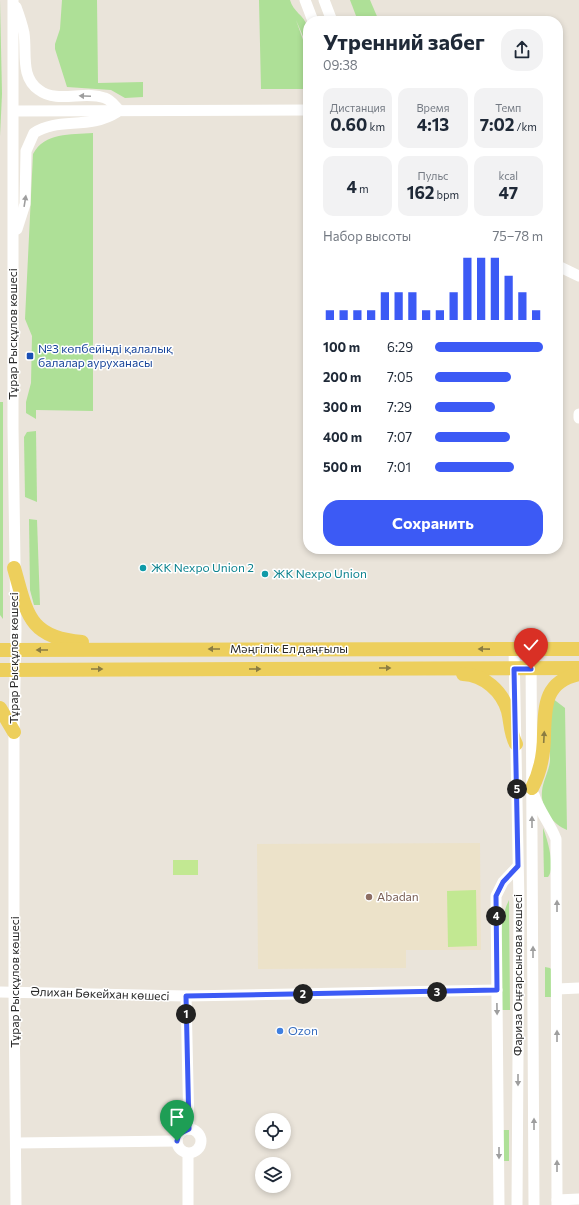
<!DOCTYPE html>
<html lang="ru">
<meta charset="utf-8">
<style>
body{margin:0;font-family:Commissioner,sans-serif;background:#f2f2f3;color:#1f2937;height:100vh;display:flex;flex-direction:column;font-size:15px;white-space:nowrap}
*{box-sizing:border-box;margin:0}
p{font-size:13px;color:#747a83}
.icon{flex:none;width:22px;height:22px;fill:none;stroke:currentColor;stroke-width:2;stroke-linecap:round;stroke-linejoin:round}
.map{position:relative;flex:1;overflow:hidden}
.sheet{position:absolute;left:303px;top:16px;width:260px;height:538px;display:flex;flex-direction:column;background:#fff;border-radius:16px;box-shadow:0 2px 6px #0003}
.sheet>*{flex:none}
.buttons{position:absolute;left:255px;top:1113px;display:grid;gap:8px}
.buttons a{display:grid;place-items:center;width:36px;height:36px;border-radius:50%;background:#fff;box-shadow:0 2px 6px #0003;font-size:20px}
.pin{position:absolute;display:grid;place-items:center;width:34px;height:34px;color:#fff;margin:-41px -17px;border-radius:50% 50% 50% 0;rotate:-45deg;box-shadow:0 0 4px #0007}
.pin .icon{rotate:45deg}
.km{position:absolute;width:20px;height:20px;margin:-10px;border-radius:50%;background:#222;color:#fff;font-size:11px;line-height:20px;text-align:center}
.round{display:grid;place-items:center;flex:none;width:42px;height:42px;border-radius:16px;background:#f2f2f3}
.summary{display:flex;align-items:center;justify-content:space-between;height:68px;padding:0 20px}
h1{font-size:22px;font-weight:700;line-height:30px}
.figures{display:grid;grid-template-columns:repeat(3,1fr);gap:6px;height:68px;padding:4px 20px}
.figures div{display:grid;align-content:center;border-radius:10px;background:#f2f2f3;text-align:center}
.figures b{font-size:17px;font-weight:700}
.figures small{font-size:11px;font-weight:400}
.figures p{font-size:11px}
.chart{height:112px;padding:8px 20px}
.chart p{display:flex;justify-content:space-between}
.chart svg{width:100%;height:72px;margin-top:4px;stroke:#3c5af5;stroke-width:6}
.button{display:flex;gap:8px;margin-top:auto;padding:8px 20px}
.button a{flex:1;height:46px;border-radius:16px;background:#3c5af5;color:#fff;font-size:16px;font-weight:700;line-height:46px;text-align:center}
ul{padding:0 20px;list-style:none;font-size:13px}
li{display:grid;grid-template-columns:64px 48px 1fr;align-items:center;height:30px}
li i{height:10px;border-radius:5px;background:#3c5af5}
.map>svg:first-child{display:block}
.education{fill:#ece2c9}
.green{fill:#aee097}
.pitch{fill:#c2e892}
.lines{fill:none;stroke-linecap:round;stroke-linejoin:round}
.minor{stroke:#fff;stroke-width:11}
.major{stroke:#edcf5c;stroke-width:14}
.oneway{fill:#9e9e9e}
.oneway2{fill:#8a7c42}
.route-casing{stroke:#fff;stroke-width:8}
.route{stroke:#3c5af5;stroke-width:5}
.transit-dot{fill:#1a4fb4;stroke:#fff;stroke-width:1.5}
.culture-dot{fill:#0f9aa8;stroke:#fff;stroke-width:1.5}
.education-dot{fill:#8d6e63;stroke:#fff;stroke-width:1.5}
.shop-dot{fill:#3f7fe0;stroke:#fff;stroke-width:1.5}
.labels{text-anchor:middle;stroke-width:3;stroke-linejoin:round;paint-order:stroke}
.street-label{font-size:12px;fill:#282828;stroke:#fff}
.transit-label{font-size:12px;fill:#164399;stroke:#fff;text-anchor:start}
.culture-label{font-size:12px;fill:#0d838f;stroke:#fff;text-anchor:start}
.education-label{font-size:12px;fill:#785e54;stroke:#fff;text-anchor:start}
.shop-label{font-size:12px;fill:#366cbe;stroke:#fff;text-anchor:start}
</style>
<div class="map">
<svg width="579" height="1205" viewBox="0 0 579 1205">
<rect width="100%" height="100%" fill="#eae4da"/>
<path class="education" d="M480,843L481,950H406V968L258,969L257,844Z"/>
<g class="green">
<path d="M0,0L2,94L0,136Z"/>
<path d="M62,0H97L98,83L143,82V97L125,98L111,90L67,87L55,49V44L60,29Z"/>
<path d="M259,0H290C293,12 304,15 307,26C310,32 308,41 308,48L296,20L308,54V89H261Z"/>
<path d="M350,0H370L379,21H358Z"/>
<path d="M93,133V411L36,410V419L26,413V402L31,383L32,336L25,319L33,154C45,132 70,135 93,133Z"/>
<path d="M0,402H3V619L0,615Z"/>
<path d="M36,431L37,502L25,497L24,437L27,432Z"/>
<path d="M29,519L37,520L40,605H34L30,590Z"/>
<path d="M552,698L565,708L567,830C552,824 540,807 542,791C543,781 549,771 550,761C550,739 549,719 552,698Z"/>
<path d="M543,828C547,838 556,868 548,877H544Z"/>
<path d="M509,900L510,1010H502C502,980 495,926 509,900Z"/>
<path d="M545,967L550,968L552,970V997H545Z"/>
<rect x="502" y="1130" width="7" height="31"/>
</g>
<g class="pitch">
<rect x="173" y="860" width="25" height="15"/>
<path d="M476,890L477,946L448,947L447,891Z"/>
</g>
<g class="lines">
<g class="minor">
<path d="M13,0V427L16,630L14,732V992L16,1205"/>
<path d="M305,0L313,21"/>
<path d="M324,0L332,21"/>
<path d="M16,7C19,15 22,24 24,33C27,53 20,77 39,90C57,104 85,90 105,98C111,100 115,106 119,110"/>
<path d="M14,111L308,110"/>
<path d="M17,229L25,204L26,151L34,133C58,117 89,130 117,112"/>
<path d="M558,266L579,276"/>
<path d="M579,414V418"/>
<path d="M514,649L519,903L517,1205"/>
<path d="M531,650L534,1205"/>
<path d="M534,795C539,811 550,823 556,839L557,1205"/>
<path d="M557,989L579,988"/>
<path d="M0,992L186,996L497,990"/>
<path d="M186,996L189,1129"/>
<circle cx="189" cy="1141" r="12"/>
<path d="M16,1143L177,1141"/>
<path d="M188,1154V1205"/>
<path d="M557,1200L579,1199"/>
<path d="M499,1205L496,896L503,882L518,866"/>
</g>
<g class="major">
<path d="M14,568C27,613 28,638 82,642"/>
<path d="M0,650L579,649"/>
<path d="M0,670L579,668"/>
<path d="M463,674C484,675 502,691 508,711C511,723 510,733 516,744"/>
<path d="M0,708L14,732"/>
<path d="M532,788C541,771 544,752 544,734C545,705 545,681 579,674"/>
</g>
</g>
<defs><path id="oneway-solid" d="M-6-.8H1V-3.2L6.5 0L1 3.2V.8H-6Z"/></defs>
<g class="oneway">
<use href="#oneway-solid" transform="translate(85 96) rotate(-178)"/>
<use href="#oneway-solid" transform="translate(25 201) rotate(-81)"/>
<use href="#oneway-solid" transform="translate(532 822) rotate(-90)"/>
<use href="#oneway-solid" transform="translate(557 906) rotate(-90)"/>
<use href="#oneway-solid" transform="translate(533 952) rotate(-90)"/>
<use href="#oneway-solid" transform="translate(497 1009) rotate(89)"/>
<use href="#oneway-solid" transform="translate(557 1036) rotate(-90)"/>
<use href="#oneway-solid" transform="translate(518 1080) rotate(90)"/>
<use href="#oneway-solid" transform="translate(534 1124) rotate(-90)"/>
<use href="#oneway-solid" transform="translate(499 1153) rotate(90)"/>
<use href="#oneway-solid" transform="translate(557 1166) rotate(-90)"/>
</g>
<g class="oneway2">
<use href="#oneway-solid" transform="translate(214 649) rotate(180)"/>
<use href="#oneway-solid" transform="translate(484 649) rotate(-179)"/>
<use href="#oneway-solid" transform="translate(42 650) rotate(180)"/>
<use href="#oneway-solid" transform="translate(385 668)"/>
<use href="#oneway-solid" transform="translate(97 669)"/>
<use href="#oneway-solid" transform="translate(255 669)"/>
<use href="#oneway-solid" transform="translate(544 737) rotate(-87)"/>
</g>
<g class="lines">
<g class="route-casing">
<path id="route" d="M177,1141L179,1134L189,1129L186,996L497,990L496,896L503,882L518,866L514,669H531"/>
</g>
<use href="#route" class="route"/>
</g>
<rect class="transit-dot" x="26" y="352" width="8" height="8" rx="2"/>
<g class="culture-dot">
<circle cx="143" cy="568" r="4"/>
<circle cx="265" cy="574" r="4"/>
</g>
<circle class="education-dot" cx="369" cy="897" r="4"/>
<circle class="shop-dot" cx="280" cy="1031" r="4"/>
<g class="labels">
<g class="street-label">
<text transform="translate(13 334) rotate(-90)" y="4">Тұрар Рысқұлов көшесі</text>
<text x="289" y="653">Мәңгілік Ел даңғылы</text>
<text transform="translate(14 658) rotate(-90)" y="4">Тұрар Рысқұлов көшесі</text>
<text transform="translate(518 975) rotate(-90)" y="4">Фариза Оңғарсынова көшесі</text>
<text transform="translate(15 982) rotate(-90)" y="4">Тұрар Рысқұлов көшесі</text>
<text transform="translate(100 994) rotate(2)" y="4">Әлихан Бөкейхан көшесі</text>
</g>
<g class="transit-label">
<text x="38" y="353">№3 көпбейінді қалалық<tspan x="38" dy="14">балалар ауруханасы</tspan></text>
</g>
<g class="culture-label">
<text x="151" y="572">ЖК Nexpo Union 2</text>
<text x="273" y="578">ЖК Nexpo Union</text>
</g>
<g class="education-label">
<text x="377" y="901">Abadan</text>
</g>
<g class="shop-label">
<text x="288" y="1035">Ozon</text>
</g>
</g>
</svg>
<div class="buttons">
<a><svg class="icon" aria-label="locate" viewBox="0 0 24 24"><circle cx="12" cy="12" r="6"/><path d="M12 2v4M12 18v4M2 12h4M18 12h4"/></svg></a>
<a><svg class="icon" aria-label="layers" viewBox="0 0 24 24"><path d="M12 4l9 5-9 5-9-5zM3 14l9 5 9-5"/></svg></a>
</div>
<div class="pin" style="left:177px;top:1141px;background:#1e9e55"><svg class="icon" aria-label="arrive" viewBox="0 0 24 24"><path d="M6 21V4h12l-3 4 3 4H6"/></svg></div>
<div class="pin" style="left:531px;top:669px;background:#d93025"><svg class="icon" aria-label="check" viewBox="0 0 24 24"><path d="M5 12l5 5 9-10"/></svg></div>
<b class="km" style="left:186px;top:1014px">1</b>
<b class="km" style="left:303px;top:994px">2</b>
<b class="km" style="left:437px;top:992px">3</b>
<b class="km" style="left:496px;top:916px">4</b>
<b class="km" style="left:517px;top:789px">5</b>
<section class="sheet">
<div class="summary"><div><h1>Утренний забег</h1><p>09:38</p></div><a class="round"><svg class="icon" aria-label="share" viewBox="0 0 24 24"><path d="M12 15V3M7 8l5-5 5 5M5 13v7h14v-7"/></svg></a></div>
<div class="figures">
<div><p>Дистанция</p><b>0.60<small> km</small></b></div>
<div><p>Время</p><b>4:13</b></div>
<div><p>Темп</p><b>7:02<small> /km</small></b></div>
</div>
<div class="figures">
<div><b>4<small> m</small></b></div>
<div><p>Пульс</p><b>162<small> bpm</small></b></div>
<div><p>kcal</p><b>47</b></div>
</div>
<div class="chart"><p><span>Набор высоты</span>75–78 m</p>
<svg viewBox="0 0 160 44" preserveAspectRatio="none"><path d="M5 44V38M15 44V38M25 44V38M35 44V38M45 44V27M55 44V27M65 44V27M75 44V38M85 44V38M95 44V27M105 44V6M115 44V6M125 44V6M135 44V17M145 44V27M155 44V38"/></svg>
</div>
<ul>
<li><b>100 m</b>6:29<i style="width:100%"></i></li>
<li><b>200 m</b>7:05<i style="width:70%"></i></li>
<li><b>300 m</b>7:29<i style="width:56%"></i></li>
<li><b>400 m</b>7:07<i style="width:69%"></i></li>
<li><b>500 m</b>7:01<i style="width:73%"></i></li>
</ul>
<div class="button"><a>Сохранить</a></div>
</section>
</div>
